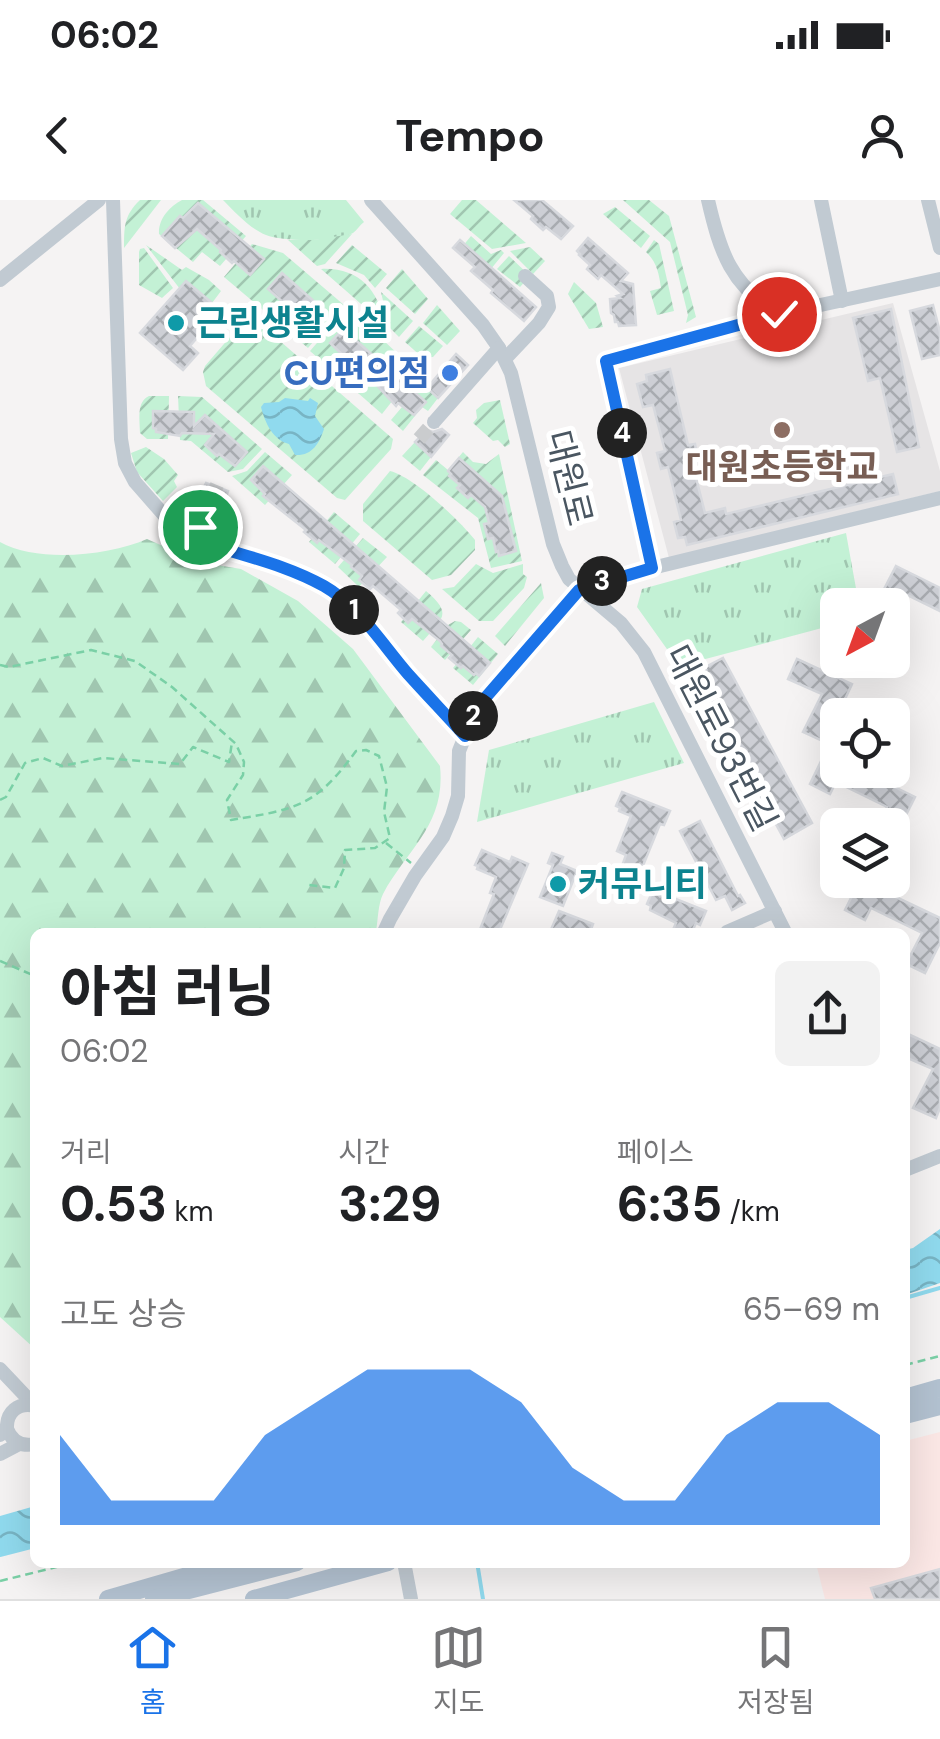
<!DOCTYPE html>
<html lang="ko">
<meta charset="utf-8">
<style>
body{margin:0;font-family:"DM Sans","Noto Sans KR",sans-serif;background:#f2f2f2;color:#202124;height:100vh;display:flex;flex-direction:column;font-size:38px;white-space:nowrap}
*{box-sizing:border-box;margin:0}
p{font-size:32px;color:#757577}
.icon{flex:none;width:55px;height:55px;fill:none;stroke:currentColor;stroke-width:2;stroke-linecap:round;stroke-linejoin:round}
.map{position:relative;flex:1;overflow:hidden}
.side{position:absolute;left:30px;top:728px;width:880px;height:640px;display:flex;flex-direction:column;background:#fff;border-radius:15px;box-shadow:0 10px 40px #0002}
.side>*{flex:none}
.needle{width:65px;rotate:221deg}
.buttons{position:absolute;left:820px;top:388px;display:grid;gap:20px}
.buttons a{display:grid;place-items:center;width:90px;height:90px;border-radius:15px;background:#fff;box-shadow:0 10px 40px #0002;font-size:50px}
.pin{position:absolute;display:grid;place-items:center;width:85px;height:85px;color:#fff;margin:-42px;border:5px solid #fff;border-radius:50%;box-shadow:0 2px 10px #0007}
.km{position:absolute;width:50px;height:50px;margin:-25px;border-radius:50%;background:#222;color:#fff;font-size:28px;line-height:50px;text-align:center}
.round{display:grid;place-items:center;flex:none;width:105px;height:105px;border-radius:15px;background:#f2f2f2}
.headline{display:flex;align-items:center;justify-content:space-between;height:170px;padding:0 30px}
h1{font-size:55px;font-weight:700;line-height:75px}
.figures{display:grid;grid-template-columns:repeat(3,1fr);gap:15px;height:170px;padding:10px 30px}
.figures div{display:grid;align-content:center}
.figures b{font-size:50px;font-weight:700}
.figures small{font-size:28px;font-weight:400}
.figures p{font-size:28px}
.chart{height:280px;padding:20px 30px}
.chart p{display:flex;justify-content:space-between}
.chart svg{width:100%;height:180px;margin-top:10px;fill:#1a73e8;opacity:.7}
.status{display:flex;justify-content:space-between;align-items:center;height:70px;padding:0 50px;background:#fff;direction:ltr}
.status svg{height:28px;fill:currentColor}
header{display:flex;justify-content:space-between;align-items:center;height:130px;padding:0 30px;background:#fff;font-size:45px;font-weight:700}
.tabs{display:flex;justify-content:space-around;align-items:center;height:140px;border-top:2px solid #e0e0e0;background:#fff;font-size:28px;color:#757577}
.tabs a{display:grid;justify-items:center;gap:5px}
.tabs .active{color:#1a73e8}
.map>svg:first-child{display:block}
.education{fill:#e6e4e5}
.medical{fill:#fce8e6}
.forest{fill:url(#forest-firs)}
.park{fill:url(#park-tufts)}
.garden{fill:url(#garden-furrows)}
.water{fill:url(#water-waves)}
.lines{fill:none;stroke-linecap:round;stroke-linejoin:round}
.stream{stroke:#90daee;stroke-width:4}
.building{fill:url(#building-cross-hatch);stroke:#d7d9de;stroke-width:2.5}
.minor-tunnel{stroke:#caccce;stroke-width:14;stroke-dasharray:14 7;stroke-linecap:butt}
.path{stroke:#7ad0a6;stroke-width:2.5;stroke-dasharray:8 5;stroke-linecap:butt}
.minor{stroke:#c1cad2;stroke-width:14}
.major{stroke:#b3c2d1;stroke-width:18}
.route-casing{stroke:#fff;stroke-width:20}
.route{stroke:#1a73e8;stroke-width:12}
.culture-dot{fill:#0f9aa8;stroke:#fff;stroke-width:4}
.shop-dot{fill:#3f7fe0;stroke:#fff;stroke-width:4}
.education-dot{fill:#8d6e63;stroke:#fff;stroke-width:4}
.labels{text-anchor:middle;stroke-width:10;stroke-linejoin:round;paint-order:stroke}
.culture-label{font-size:35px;font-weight:bold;fill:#0d838f;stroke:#fff;text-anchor:start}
.shop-label{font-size:35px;font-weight:bold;fill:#366cbe;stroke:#fff;text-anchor:end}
.education-label{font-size:35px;font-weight:bold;fill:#785e54;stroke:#fff}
.street-label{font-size:35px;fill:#4a5661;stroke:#fff}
</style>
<div class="status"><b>06:02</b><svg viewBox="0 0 49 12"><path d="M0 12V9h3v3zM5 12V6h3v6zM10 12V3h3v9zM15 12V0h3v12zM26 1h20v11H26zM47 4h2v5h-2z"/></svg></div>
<header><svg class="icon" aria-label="back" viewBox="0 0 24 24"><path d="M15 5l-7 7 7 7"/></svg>Tempo<svg class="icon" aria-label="person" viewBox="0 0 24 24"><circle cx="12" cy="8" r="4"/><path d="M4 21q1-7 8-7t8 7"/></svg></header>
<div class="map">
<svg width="940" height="1399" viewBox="0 0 940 1399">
<defs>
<pattern id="forest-firs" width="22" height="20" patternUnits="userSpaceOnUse" patternTransform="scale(2.5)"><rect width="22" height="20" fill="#c3f1d5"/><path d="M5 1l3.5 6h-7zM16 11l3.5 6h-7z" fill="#a0c6b0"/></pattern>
<pattern id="park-tufts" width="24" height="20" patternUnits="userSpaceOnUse" patternTransform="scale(2.5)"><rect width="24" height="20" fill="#c3f1d5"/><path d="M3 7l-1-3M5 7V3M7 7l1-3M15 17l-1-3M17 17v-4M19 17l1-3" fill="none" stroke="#a0c6b0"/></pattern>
<pattern id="garden-furrows" width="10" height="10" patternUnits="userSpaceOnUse" patternTransform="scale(2.5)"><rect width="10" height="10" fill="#c3f1d5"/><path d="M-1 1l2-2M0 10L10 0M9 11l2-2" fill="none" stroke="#a0c6b0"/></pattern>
<pattern id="water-waves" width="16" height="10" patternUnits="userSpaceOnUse" patternTransform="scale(2.5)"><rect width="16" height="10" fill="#90daee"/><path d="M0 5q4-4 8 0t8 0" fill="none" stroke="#78b4c4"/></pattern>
<pattern id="building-cross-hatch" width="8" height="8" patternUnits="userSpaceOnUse" patternTransform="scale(2.5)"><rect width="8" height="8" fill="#cdcfd5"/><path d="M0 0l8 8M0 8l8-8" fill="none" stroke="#a8abb0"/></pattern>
</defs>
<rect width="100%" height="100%" fill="#f5f3f3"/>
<path class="education" d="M893,103L940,271V291L669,358L619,168Z"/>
<path class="medical" d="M940,1232V1399H825L816,1363L905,1362V1241Z"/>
<path class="forest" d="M147,339L199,362L241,369L298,401L353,449L440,566C446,625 408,648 383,694C378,704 378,720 376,732H35V1149L0,1117V342C38,363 108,356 147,339Z"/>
<g class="park">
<path d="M223,0H346L364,22C360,25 357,30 353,33C336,42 284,42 266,35C249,28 236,13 223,0Z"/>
<path d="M846,333L859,405H838L837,424L679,466L637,407L642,389Z"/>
<path d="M654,502L684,563L477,622L489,550Z"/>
</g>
<g class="garden">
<path d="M140,0H161L124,48C124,27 124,15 140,0Z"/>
<path d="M182,0H203L246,36L220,66L202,52L193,62L159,34C158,19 170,6 182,0Z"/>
<path d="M462,0H476L526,43L492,49L450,14Z"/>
<path d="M623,0H649L669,16L696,117L686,123L688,115L670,42Z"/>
<path d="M615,7L650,36L641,48L603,14Z"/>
<path d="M352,34L325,64L317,66L288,40H313Z"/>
<path d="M471,36L491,54L501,50L504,53L486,75L462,47Z"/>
<path d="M654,40L659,44L674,111L657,115L650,91L661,88C659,74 657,62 646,52Z"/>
<path d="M252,44L283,53L344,105L308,148L224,77Z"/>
<path d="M146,45L182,70L186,67L209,80L221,91L212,103L187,81L180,89Z"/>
<path d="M352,45L387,74L375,88L364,75L336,63Z"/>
<path d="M530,47L545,61L533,74L510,51Z"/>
<path d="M144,48L173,88L162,98L139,85V52L140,49Z"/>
<path d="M509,56L530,76L520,87L497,69Z"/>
<path d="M321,69C357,67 379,89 384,124Z"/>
<path d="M402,69L428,99L415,114L386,88Z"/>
<path d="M574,82L596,103L603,127L589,129L568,94Z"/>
<path d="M381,92L413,121L399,137L389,127Z"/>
<path d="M437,105L460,131L447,145L423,123Z"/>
<path d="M348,107L416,171L382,214L310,151Z"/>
<path d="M251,120L258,122L393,239L391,249L345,300L337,298L206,186L203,172L205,166L242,123Z"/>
<path d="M419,126L443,146L433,157L423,158L405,142Z"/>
<path d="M418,188L423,190L427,188L438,198L428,211L422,207L403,231L391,220Z"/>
<path d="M149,196H169L168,239H147L140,233C140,220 136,202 149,196Z"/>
<path d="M178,196L202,197L262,249L243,269L228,272L191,241L180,240Z"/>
<path d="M500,200L510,244L505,247L498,240L493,241L473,223L477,218L476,210L484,203Z"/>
<path d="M415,242L431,257L420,271L402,256Z"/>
<path d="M146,247L164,259L178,275L174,281L177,287L163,301L137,272L131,253Z"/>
<path d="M265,252L292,275L265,305L232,276L247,271Z"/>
<path d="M463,252L473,262L486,264L499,254L522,361L491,368L478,318L423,275L436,260L448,270Z"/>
<path d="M390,271C414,277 459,320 475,340V350L451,375L432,380L363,321V304Z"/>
<path d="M334,312L360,334L335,364L309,342Z"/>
<path d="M363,338L387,357L359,387L338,367Z"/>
<path d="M476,364L493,373L523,364V374L527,377L524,388L493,421H479L442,389L454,387Z"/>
<path d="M541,383L544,398L505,446L495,436Z"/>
<path d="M426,391C453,414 443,418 423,441L401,422Z"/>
<path d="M455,421L461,422L471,430L445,460L431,447L448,425Z"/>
<path d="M478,437L498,454L473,485L453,468Z"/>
</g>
<g class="water">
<path d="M285,198L308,201L310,198L318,203L315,216L324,229C319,244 312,256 295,255L289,244C273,240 265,223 261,207L264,203L279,202Z"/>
<path d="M940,1029V1083L905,1095V1050L913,1048Z"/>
<path d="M35,1306V1346L0,1355V1316Z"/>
</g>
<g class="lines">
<g class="stream">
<path d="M905,1098L940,1088"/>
<path d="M0,1355L35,1346"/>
<path d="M477,1362L483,1399"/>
</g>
</g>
<g class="building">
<path d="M514,0H542L573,26L561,39L546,27L543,30L531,19L533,16Z"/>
<path d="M198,3L264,59L250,75L234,61L232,63L220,52L221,50L197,29L175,48L162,36L180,16L183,18Z"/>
<path d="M588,38L628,73L621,81L633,84L636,125L619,126L618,122H615L614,115L611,113L610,99L620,98L617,96L623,94L601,75L598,79L587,69L590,65L579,55L580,54L577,51Z"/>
<path d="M460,40L536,107L524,121L491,93L493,90L471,71L475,67L453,48Z"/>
<path d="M282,73L326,112L313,128L282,105L284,103L268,89Z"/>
<path d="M186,81L212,103L198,119L206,127L190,146L198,153L183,170L140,133Z"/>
<path d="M933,105L940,132V155L922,159L910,111Z"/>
<path d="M891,109L919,247L897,252L880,178L868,181L853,118Z"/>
<path d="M343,129L426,202L414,215L398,203L396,206L369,177L343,159L345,157L330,143Z"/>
<path d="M456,154L468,165L438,198L427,188Z"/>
<path d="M670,169L688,245L695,244L698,260L692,262L705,313L725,308L726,314L893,274L898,294L687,345L685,337L678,338L674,322L681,320L668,267L661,269L657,253L665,251L653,205L643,207L637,184L647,181L646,175Z"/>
<path d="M153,211L194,212V226L205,215L247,252L235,266L219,254L217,256L205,245L214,234L182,233L180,236L156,232V229L153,228Z"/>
<path d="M442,229L449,235L431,257L415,242L427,230L433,232Z"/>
<path d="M459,258L502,296L516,351L499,356L498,351L496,352L493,338L488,339L484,324L489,323L485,307L471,295L468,298L457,288L460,285L449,276L451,274L448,271Z"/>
<path d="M263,266L490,463L479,476L476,473L474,475L463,466L461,468L449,458L452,455L441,446L442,444L440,441L412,419L408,423L398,413L401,410L373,386L370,389L359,380L362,376L351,367L352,365L319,340L317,343L304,332L306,330L263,296L265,294L251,280Z"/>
<path d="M206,283L228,291L214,333L187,321Z"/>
<path d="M896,366L940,388V411L907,395L901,407L880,397Z"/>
<path d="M723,458L812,623L784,639L694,473Z"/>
<path d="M797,459L852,484L825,542L803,532L822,494L788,479Z"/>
<path d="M825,553L838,559V570H860L915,597L892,643V625H878L887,607L836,582L830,594L810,584Z"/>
<path d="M622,592L670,611L664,625L660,624L638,678L623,672L625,668L622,666L626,655L617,651L631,616L619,611L620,608L616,606Z"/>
<path d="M700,621L738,696L740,695L745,703L732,710L725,696L716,700L680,631Z"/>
<path d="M482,650L510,662L512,657L528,664L499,732H479L494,694L490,693L496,677L477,669L478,666L475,665Z"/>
<path d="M552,653L563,657L560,664L577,671L563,706L540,697L553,665L548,663Z"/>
<path d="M860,680L940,718V743L925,773L906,764L922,733L871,708L865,720L845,710Z"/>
<path d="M653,690L706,711L700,725L696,723L692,732H672L676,723L650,710L651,706L647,704Z"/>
<path d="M559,711L593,724L590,732H550Z"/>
<path d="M908,834L940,849V908L936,918L913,908L933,869L905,857V840Z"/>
<path d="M940,1369V1399H875L871,1388Z"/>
</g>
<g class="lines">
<g class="minor-tunnel">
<path d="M419,239L434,222"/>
<path d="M200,327L217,285"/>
</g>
<g class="path">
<path d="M0,465L9,467L91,450L135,461L172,487L236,544L244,562L243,575L227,600L231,620C297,609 315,607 356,551L366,550L379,556L387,587L384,612L390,638L375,648L345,650L344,668L335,688L309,685"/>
<path d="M0,600L6,597L25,563L43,558L62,566L103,558L180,564L193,547L229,562L232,542"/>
<path d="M386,643L411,663"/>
<path d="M0,761L35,776"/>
<path d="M905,1165L940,1156"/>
<path d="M0,1381L77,1362"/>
</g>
<g class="minor">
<path d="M113,0L121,239L125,263L135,282L171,323L194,339L266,360L326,387L354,410L382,440L465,536"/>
<path d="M371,0L483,125L499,148L511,173L553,344L562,366L569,379L621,423L644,452L785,732"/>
<path d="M708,0C720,52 731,86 779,114"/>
<path d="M821,0L842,101"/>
<path d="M928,0L940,48"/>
<path d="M0,80L99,0"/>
<path d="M505,159L539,123L549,107L547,96L525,76"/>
<path d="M434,222L499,148"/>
<path d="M652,368L606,161L779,114L940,79"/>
<path d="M384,732L390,719L415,676L443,637L452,616L458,596L459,551L474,514L579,389L652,368L940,298"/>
<path d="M727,732L775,711"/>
<path d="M905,970L940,956"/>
<path d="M0,1169L35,1206"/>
<path d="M7,1229C12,1242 22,1247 35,1244"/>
<path d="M0,1235L7,1229C6,1212 18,1202 35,1206"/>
<path d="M0,1254L19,1244"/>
<path d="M404,1362L411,1399"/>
</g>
<g class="major">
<path d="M905,1198L940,1188"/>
<path d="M905,1215L940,1206"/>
<path d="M108,1399L236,1362"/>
<path d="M154,1399L297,1362"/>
<path d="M254,1399L388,1362"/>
</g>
</g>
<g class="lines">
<g class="route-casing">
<path id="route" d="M200,327L194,339C238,355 283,363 324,386C359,406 382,444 408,474C427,495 446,515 465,536L480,504L579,390L652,368L606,161L779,114"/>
</g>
<use href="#route" class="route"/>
</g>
<g class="culture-dot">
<circle cx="176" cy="123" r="10"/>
<circle cx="558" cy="684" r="10"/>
</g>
<circle class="shop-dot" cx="450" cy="173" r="10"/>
<circle class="education-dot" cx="782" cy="230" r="10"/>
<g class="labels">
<g class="culture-label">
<text x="196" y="135">근린생활시설</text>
<text x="578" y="696">커뮤니티</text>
</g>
<g class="shop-label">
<text x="430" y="185">CU편의점</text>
</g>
<g class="education-label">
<text x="782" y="279">대원초등학교</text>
</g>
<g class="street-label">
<text transform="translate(569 278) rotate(76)" y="12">대원로</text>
<text transform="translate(721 538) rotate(63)" y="12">대원로93번길</text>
</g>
</g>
</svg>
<div class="buttons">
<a><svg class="needle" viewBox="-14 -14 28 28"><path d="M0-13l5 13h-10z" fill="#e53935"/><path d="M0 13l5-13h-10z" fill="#757577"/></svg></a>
<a><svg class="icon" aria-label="locate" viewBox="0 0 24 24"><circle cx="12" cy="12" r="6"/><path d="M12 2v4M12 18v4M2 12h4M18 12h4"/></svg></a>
<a><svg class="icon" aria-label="layers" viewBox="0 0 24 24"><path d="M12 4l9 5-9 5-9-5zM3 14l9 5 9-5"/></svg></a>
</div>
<div class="pin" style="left:200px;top:327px;background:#1e9e55"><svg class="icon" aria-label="arrive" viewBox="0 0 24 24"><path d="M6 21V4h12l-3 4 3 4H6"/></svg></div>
<div class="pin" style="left:779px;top:114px;background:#d93025"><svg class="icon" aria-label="check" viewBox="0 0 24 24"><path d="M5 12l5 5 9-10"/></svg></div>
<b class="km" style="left:354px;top:410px">1</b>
<b class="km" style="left:473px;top:516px">2</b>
<b class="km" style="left:602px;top:381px">3</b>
<b class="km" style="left:622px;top:233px">4</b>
<section class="side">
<div class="headline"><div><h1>아침 러닝</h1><p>06:02</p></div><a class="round"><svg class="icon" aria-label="share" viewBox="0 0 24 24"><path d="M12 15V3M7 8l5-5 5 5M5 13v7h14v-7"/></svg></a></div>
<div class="figures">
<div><p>거리</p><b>0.53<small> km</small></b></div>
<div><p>시간</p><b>3:29</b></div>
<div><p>페이스</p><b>6:35<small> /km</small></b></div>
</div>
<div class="chart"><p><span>고도 상승</span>65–69 m</p>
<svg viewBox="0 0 160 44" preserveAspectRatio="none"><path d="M0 44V22L10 38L20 38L30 38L40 22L50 14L60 6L70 6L80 6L90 14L100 30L110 38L120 38L130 22L140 14L150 14L160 22V44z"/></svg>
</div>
</section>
</div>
<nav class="tabs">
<a class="active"><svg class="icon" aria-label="home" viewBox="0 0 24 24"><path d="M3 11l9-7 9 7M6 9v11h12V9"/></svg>홈</a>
<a><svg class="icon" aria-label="map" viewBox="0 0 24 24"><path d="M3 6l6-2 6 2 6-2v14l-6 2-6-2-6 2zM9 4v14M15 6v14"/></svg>지도</a>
<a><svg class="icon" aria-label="saved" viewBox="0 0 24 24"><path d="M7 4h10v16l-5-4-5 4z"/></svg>저장됨</a>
</nav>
